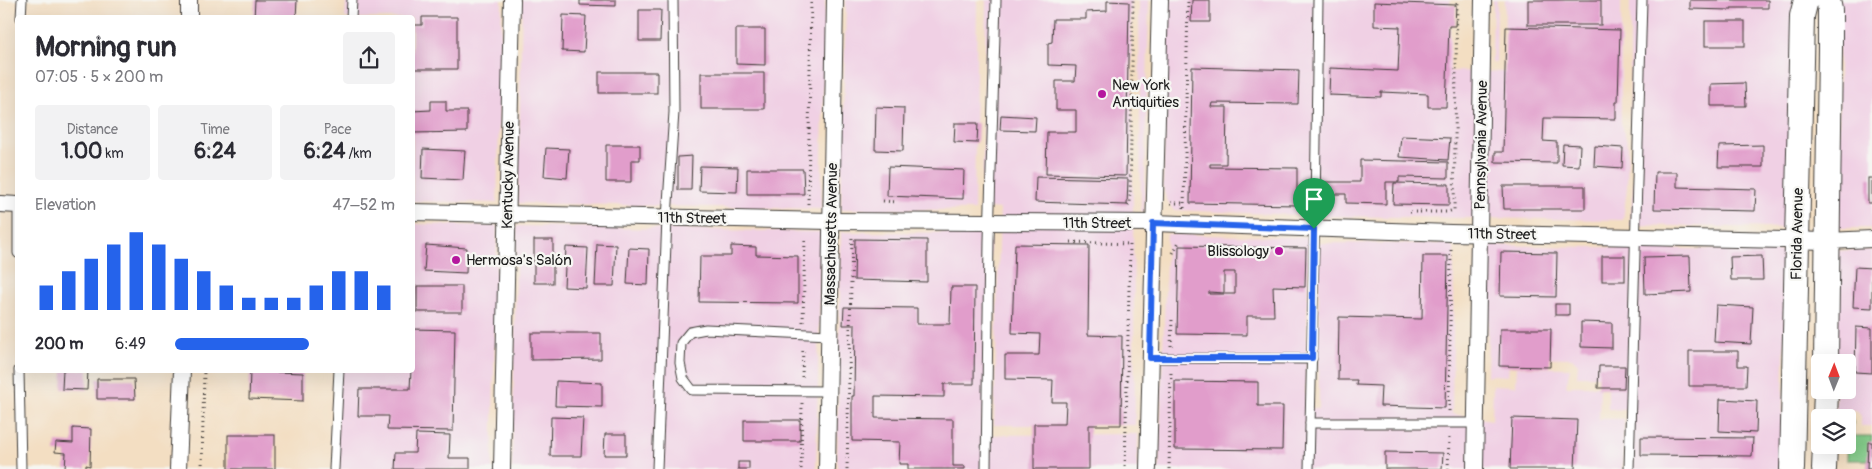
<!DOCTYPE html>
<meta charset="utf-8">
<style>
body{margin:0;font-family:Pangolin,sans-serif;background:#f2f2f3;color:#2b2b33;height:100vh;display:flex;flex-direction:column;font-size:19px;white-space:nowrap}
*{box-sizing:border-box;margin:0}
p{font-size:16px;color:#7c7c81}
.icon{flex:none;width:28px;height:28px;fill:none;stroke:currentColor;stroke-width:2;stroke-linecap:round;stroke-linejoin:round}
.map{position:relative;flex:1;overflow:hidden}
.side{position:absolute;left:15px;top:15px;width:400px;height:358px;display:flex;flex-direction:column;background:#fff;border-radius:5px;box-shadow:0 5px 20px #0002}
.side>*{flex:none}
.needle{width:32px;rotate:1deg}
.fabs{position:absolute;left:1811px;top:354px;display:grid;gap:10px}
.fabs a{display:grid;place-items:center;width:45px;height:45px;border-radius:5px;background:#fff;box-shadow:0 5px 20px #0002;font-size:25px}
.pin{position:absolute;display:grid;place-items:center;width:42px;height:42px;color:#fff;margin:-51px -21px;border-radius:50% 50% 50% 0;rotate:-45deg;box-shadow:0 0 5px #0007}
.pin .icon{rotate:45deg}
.round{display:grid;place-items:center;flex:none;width:52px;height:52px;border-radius:5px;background:#f2f2f3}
.overview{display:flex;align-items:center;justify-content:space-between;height:85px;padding:0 20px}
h1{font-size:28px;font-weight:800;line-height:38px}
.stats{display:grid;grid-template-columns:repeat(3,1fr);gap:8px;height:85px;padding:5px 20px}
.stats div{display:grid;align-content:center;border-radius:5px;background:#f2f2f3;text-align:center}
.stats b{font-size:21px;font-weight:800}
.stats small{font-size:14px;font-weight:400}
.stats p{font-size:14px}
.chart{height:140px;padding:10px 20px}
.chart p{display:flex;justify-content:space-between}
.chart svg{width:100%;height:90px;margin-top:5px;stroke:#2563eb;stroke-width:6}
ul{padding:0 20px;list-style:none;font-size:16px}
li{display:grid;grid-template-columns:80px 60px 1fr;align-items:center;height:38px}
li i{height:12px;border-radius:6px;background:#2563eb}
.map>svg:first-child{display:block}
.built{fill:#f0d0e4}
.green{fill:#7ec784;stroke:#4d7250}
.building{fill:#e19dcb;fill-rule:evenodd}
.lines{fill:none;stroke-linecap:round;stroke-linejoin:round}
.lane-casing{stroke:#3c3935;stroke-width:11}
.street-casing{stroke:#3c3935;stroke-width:18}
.secondary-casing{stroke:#3c3935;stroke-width:26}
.path{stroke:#3c3935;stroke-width:3;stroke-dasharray:1 4;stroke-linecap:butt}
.lane{stroke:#fff;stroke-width:9}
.street{stroke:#fff;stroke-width:16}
.secondary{stroke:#fff;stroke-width:24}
.route-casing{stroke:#fff;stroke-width:10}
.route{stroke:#2563eb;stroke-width:6}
.poi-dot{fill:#b5179e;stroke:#f6f6f2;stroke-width:2}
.labels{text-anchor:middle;stroke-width:4.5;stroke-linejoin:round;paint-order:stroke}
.poi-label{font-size:15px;fill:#1c1c1c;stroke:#f6f6f2;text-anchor:start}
.street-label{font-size:15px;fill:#1c1c1c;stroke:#f6f6f2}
</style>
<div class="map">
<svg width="1872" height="469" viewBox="0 0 1872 469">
<rect width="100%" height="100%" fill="#f6f6f2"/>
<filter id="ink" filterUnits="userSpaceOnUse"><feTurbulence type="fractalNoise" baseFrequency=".02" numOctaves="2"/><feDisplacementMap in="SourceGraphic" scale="10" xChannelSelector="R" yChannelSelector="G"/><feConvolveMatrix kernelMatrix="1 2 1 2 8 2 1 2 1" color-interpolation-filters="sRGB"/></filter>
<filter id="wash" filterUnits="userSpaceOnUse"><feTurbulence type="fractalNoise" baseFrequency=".0096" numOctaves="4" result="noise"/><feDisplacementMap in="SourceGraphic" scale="20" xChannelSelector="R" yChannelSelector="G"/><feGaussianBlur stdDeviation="1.12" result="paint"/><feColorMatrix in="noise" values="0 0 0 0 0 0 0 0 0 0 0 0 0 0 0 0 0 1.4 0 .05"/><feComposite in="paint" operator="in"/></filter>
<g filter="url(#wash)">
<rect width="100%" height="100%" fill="#f3dec2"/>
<g class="built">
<path d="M346,0H502L497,203L413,201L412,18H345Z"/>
<path d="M522,0H825L821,209L518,203Z"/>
<path d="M846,0H977L974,210L841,209Z"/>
<path d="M986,0H1131L1135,425H994L1000,209L982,207Z"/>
<path d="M1139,0H1149L1144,212H1141Z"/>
<path d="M1168,0H1450V71L1504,72L1505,0H1621V122L1628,145L1627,187L1623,220L1322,216L1173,210L1166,198L1163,188Z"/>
<path d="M1493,0H1497L1496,62H1492Z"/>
<path d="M1630,0H1796L1787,228L1630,225L1637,145L1630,121Z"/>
<rect x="1839" y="0" width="33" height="228"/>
<path d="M413,224L497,226L492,469H336L338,370H412Z"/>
<path d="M517,226L821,232L816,469H512Z"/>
<path d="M841,232L990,233L989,433L994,435L1138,434L1137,469H837Z"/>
<path d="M1167,234L1309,238L1305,408L1319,409V243L1449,244L1454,249V265L1452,414L1492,420L1493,385L1516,386L1517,367L1570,368L1566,386H1600L1599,419H1624L1622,469H1159Z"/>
<path d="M1490,245L1787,251L1781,469H1631L1626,410L1608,409V386L1600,376H1577L1578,364L1572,358L1515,357L1509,363L1508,376L1493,375L1487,377Z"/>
<path d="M1849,250H1872V426H1861V416L1856,410H1840L1835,412L1836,390H1848V362H1836L1838,251Z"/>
</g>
<path class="green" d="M1848,420H1853V436H1872L1868,460H1847Z"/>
<g id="blocks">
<g class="building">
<path d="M255,0H297L296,18H254Z"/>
<path d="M580,0H616V6L580,5Z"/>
<path d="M1192,0H1210V22H1191Z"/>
<rect x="1528" y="0" width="73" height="25"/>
<path d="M1690,0H1768V8H1731V10L1690,9Z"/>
<path d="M1107,1L1129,2L1126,176L1046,174L1047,132H1076V110H1056V81H1075L1076,66L1048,65V43L1052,42L1053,19H1086V12L1107,11Z"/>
<path d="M1374,2L1456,5L1455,26H1449L1446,107H1428V94L1381,92V97L1329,95L1330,68L1398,71L1400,27L1374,26Z"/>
<path d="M639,10H661L660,41H639Z"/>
<path d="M563,15L586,16L584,52L562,51Z"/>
<path d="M422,17H457V69H412V25H422Z"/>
<rect x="1705" y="21" width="40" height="25"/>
<path d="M1506,27L1620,30L1618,102H1616V119L1544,118L1543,141L1557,142V163L1495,162V152H1503Z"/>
<path d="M736,29H765V65L736,64Z"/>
<path d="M1192,67L1299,70L1298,104L1212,103L1211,107H1227L1226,164H1210V167L1297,168V205L1190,203Z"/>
<rect x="599" y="72" width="58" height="21"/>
<rect x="701" y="73" width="63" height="36"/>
<path d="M1745,83L1746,106H1711V84Z"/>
<path d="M431,101H446V111H467V132L412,133V111L431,110Z"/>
<path d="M876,107L904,108L903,151L875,150Z"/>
<path d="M1001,115L1036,117L1035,131L1000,130Z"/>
<path d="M955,123H978L977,143L954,142Z"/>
<path d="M1401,136L1450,138L1448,160L1399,157Z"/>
<path d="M1563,144L1580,145L1579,166L1562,165Z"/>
<path d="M606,145H640V160H631V182H606Z"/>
<path d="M1763,145V167H1718L1719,146Z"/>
<path d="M1595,146L1623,148L1622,168L1594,166Z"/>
<path d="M546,148L569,149L567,178L544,176Z"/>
<path d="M423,149L465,151L463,180L422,178Z"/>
<path d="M692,156L691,190H678V157Z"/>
<path d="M1360,160L1448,162V178L1399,177V182H1386V204L1346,203V194H1323V182H1360Z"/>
<path d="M700,166L738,167L737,192L699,191Z"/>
<path d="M888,167L964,170L963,199L887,196Z"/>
<path d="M747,169H803L804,194H747Z"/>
<path d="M1655,172H1677V187L1756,189L1755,211L1654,209Z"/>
<path d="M1036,177L1128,179L1127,205L1035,202Z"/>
<rect x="1868" y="178" width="4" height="25"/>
<path d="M1394,183L1449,184V205L1393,204Z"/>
<path d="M1503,186H1585V209H1504Z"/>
<path d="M855,239L927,240V282L854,280Z"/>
<rect x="534" y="240" width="19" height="43"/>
<path d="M597,244L616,245L614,286H595Z"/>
<path d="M1015,244L1089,245L1088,335L1122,336L1121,425H1089V469H1034V424H1065L1066,402H1052L1053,380L1005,379V355H1039L1040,334L1012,333Z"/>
<path d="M426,245L467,248L466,273L424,271Z"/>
<path d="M731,246L756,247V255L798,256V303L699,302L700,256H731Z"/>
<path d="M1179,246L1306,248L1305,287L1273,286L1274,316H1247V335L1177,334ZM1224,272H1235V294H1209V292L1224,293Z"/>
<path d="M566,247L588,248L586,288L564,287Z"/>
<path d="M629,248L649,249L648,285L627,284Z"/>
<path d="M1501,252L1557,253L1556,297L1500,296Z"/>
<path d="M1423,256H1448L1445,408L1380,406L1381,386L1356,385L1357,380H1338L1339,317L1422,319Z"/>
<rect x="1602" y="256" width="23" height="25"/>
<path d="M1690,256L1691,292L1645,294L1644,257Z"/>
<path d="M1762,256L1763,280H1731L1730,257Z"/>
<path d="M1855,267L1872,268V308L1853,307Z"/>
<rect x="417" y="286" width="45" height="26"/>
<path d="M951,287H975L974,384H944V397L875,396V418L953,419V466H965V469H908V464H899L900,442L852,441V396H854L855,325H843L844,307L917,308V324H950Z"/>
<rect x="1555" y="304" width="14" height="11"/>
<path d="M1716,305L1753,307L1751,344L1714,342Z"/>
<path d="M1581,322L1612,323V348L1581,347Z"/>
<path d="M1856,327L1872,328V373L1855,372Z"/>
<path d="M412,329L455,330L453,431L387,430L388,416H358L359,389H410L411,370H412Z"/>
<path d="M1500,329H1551L1550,367L1499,366Z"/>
<path d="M531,333H601V359L531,360Z"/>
<path d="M1689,351H1738V366H1747L1746,386H1689Z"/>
<path d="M1599,366H1625L1624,388H1598Z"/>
<path d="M63,370H88L87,390L62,389Z"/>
<path d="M250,371L303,373V401L249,399Z"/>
<path d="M97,379H134L135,399H97Z"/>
<path d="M556,381L602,383V407L555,406Z"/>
<path d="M1175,381L1258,382V406H1283L1282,450L1175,449Z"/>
<path d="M1720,399L1757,401L1756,433L1719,431Z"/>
<path d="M551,417L583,418L581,456H550Z"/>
<path d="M1512,418L1577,420L1575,469H1510Z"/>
<rect x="744" y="420" width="56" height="21"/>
<path d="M73,428L91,429L90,466L86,465V469H65L66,453L55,452L56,442L73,443Z"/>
<path d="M416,434L450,435L449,458H470V469H395L396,453H415Z"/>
<path d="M605,434H626V455H604Z"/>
<rect x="228" y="435" width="47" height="34"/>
<path d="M1641,437L1753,438L1752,456L1641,455Z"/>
<path d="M1868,442H1872V469H1867Z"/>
<path d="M1385,452L1443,453L1442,469H1385Z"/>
<rect x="738" y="462" width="11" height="7"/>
</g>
</g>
</g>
<g filter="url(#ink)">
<use href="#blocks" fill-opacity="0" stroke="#3c3935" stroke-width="1"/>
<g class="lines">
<g class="lane-casing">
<g id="lane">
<path d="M21,18L22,0"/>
<path d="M351,18L352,0"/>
<path d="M18,213V253"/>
<path d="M1150,358L1312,359"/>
<path d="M19,370L21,469"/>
<path d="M828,391L692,390L683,378L680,363L681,343L690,332L706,329L829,335"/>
<path d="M1310,423H1476"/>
<path d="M334,469L339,370"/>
<path d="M657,469L667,218L674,112L673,0"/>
<path d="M986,469L989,240L996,0"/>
<path d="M1309,469L1315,210L1318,0"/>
<path d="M1629,469L1642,0"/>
</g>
</g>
<g class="street-casing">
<g id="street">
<path d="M189,18V0"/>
<path d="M0,204L18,205"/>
<path d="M412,212L831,221L1153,223L1451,233L1828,241L1872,239"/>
<path d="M178,469L182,370"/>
<path d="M502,469L512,0"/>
<path d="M827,469L835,0"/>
<path d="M1148,469L1160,0"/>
<path d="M1475,469L1483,0"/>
</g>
</g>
<g class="secondary-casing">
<g id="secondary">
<path d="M1826,362L1830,49V10L1828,0"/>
<path d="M1825,418L1826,390"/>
<path d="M1792,469L1802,16L1806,0"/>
<path d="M1824,469L1825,445"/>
</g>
</g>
<g class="path">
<path d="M883,201L897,202"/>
<path d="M1171,203H1184"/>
<path d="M808,204L811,0"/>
<path d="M1128,206L1130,203L1133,0"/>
<path d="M1184,208L1188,0"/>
<path d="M1410,212H1447L1454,210L1457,0"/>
<path d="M1071,242L1130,244L1125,469"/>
<path d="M1173,253L1179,242"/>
<path d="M803,322L805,238"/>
<path d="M1171,346L1172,320"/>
<path d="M802,377L803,348"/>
<path d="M1449,411L1451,250"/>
<path d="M202,469L204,370"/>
<path d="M801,469L802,403"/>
<path d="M847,469L852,237"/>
<path d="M1169,469L1171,372"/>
<path d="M1448,469L1449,437"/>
</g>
<use href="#lane" class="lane"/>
<use href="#street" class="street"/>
<use href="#secondary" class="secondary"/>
</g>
</g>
<g class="lines" filter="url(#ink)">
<g class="route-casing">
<path id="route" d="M1153,223L1314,229L1312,358H1150Z"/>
</g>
<use href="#route" class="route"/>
</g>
<g class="poi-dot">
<circle cx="1102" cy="94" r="5"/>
<circle cx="1279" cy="251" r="5"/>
<circle cx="456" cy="260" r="5"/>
</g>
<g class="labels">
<g class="poi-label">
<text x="1112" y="90">New York<tspan x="1112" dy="17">Antiquities</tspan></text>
<text x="1269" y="256" text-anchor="end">Blissology</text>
<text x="466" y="265">Hermosa's Salón</text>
</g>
<g class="street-label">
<text transform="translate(1481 145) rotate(-89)" y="5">Pennsylvania Avenue</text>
<text transform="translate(508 175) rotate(-89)" y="5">Kentucky Avenue</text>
<text transform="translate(692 218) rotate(1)" y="5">11th Street</text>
<text x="1097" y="228">11th Street</text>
<text transform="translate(831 234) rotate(-89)" y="5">Massachusetts Avenue</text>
<text transform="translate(1502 234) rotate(1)" y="5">11th Street</text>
<text transform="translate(1797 234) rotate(-89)" y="5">Florida Avenue</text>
</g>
</g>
</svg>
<div class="fabs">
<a><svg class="needle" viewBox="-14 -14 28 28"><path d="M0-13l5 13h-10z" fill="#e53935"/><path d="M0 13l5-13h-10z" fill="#7c7c81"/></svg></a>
<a><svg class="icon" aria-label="layers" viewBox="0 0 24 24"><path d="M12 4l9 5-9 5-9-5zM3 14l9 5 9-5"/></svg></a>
</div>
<div class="pin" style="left:1314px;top:229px;background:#1e9e55"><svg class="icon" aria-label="arrive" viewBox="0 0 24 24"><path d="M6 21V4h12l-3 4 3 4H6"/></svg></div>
<section class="side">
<div class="overview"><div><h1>Morning run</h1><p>07:05 · 5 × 200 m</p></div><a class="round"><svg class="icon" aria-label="share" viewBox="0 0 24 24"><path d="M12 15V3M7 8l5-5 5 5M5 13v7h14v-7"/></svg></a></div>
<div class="stats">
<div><p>Distance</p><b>1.00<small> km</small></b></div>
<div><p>Time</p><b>6:24</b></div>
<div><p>Pace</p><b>6:24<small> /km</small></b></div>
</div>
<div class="chart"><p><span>Elevation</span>47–52 m</p>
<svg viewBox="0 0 160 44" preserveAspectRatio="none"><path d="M5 44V32M15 44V25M25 44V19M35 44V12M45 44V6M55 44V12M65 44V19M75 44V25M85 44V32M95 44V38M105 44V38M115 44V38M125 44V32M135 44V25M145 44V25M155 44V32"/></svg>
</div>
<ul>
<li><b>200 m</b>6:49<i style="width:61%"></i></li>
</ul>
</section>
</div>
